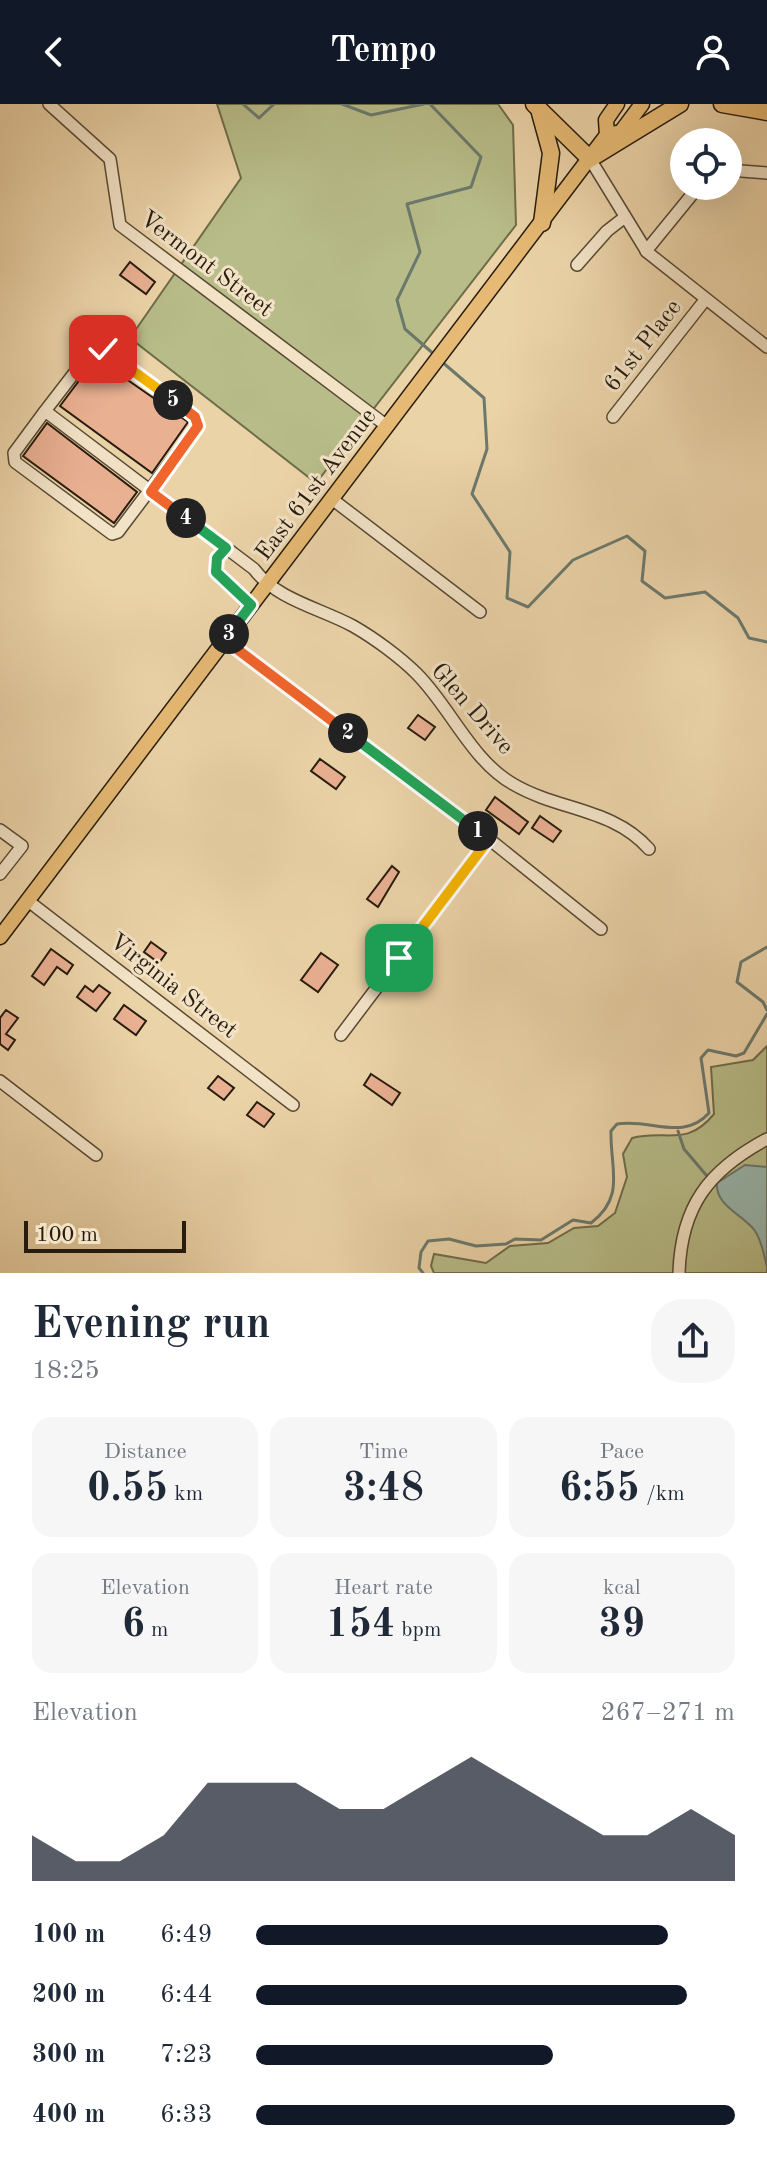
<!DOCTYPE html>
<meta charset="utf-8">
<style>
body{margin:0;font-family:"Old Standard TT",serif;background:#f6f6f7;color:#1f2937;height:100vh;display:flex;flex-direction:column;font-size:30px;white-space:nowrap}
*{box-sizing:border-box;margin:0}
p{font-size:26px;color:#747a83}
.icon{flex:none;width:44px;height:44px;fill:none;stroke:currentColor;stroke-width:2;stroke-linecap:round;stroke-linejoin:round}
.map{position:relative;height:1169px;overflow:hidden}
.side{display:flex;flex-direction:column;background:#fff;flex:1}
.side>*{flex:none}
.controls{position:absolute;left:670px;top:24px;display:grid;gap:16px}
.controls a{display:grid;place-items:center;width:72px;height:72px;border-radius:50%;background:#fff;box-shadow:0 8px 32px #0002;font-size:40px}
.scale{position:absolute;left:24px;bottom:20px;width:162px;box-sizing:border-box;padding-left:8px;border:4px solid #271c0d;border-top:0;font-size:22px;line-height:28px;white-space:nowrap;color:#271c0d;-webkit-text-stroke:6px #f2e2c6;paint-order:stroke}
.pin{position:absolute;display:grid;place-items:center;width:68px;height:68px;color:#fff;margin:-34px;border-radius:16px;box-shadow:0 4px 12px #0006}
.km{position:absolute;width:40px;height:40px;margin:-20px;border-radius:50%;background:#222;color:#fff;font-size:22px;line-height:40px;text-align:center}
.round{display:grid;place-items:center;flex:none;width:84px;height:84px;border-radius:32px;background:#f6f6f7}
.head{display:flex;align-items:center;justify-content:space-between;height:136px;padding:0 32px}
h1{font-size:44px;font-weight:700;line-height:60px}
.stats{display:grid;grid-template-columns:repeat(3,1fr);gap:12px;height:136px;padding:8px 32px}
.stats div{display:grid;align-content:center;border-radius:20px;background:#f6f6f7;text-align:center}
.stats b{font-size:40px;font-weight:700}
.stats small{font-size:22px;font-weight:400}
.stats p{font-size:22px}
.chart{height:224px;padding:16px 32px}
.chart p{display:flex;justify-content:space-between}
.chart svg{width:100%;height:144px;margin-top:8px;fill:#111827;opacity:.7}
ul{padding:0 32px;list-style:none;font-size:26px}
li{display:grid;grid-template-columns:128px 96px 1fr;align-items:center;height:60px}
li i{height:20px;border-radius:10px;background:#111827}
header{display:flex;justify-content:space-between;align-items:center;height:104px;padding:0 32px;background:#111827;color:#fff;font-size:36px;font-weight:700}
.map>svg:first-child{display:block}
.green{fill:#b7bc88;stroke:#6f6c4a;stroke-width:2}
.water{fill:#99b7ad;stroke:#6b796d;stroke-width:2}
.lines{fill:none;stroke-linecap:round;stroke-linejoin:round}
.stream{stroke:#6b796d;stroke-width:3}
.building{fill:#e9b092;stroke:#271c0d;stroke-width:2}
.minor-casing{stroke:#584a34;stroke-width:14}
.major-casing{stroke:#271c0d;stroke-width:17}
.highway-casing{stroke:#271c0d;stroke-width:19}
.minor{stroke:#f2e2c6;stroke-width:11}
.major{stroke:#e6ba74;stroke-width:14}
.highway{stroke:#e6ba74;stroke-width:16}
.split-1-casing{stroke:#fff;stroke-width:16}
.split-2-casing{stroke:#fff;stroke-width:16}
.split-3-casing{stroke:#fff;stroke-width:16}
.split-4-casing{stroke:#fff;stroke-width:16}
.split-5-casing{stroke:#fff;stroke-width:16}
.split-6-casing{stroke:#fff;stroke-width:16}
.split-1{stroke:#f5b400;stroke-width:10}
.split-2{stroke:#22a559;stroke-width:10}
.split-3{stroke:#f0652b;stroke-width:10}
.split-4{stroke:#22a559;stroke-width:10}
.split-5{stroke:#f0652b;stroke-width:10}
.split-6{stroke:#f5b400;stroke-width:10}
.labels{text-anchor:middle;stroke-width:6;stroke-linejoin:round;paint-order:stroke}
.street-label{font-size:24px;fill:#271c0d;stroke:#f2e2c6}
</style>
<header><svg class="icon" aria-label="back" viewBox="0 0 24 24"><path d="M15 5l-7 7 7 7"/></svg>Tempo<svg class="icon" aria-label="person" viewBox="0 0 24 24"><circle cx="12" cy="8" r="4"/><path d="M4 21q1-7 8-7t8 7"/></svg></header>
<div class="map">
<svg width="767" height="1169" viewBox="0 0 767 1169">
<rect width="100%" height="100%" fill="#ebd3a8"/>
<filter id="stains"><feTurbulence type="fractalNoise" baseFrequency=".0025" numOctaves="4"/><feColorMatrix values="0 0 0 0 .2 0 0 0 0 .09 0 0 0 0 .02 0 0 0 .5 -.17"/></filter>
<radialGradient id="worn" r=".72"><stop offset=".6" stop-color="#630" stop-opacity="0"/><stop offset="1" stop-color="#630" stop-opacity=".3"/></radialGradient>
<g class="green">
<path d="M217,0H498L513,21L516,121L316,379L130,234L241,74Z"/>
<path d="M767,942V1169H434L431,1162L434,1150L486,1159L510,1142L548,1139L574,1124L598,1122L615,1109L627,1073L623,1050L632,1034C667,1025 686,1044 714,1010L711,963L753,956Z"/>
</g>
<path class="water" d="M745,1061L767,1063V1163C764,1152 762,1137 755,1127C744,1111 715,1102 717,1079Z"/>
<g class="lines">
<g class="stream">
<path d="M243,0L259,14L274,0"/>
<path d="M342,0L371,11L424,0"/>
<path d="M430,0L481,53L471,83L407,100L420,148L397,196L405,225L436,252"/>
<path d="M441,257L484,294L487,345L472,390L510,448L507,494L528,503L573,456L627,432L645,447L642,477L665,494L705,488L738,514L749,534L767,538"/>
<path d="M767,843L741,858L737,878L763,898L767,906"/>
<path d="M678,1027L684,1045L707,1072"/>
<path d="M423,1169L419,1164L421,1148L428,1137L449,1135L476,1142L506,1140L515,1135L541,1136L573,1116L591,1119C626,1092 610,1065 611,1027L617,1020C650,1014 683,1038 709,1009L701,954L708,946L736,952L744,949L767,910"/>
</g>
</g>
<g class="building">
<path d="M130,158L155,178L146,190L120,171Z"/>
<path d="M96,254L188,318L152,369L60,302Z"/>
<path d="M47,319L137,388L114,419L23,352Z"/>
<path d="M418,611L435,623L425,636L408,624Z"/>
<path d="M320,655L345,673L336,685L311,667Z"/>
<path d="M495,693L528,718L519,730L486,706Z"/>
<path d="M540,712L561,727L553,738L532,724Z"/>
<path d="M392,762L399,768L378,803L367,795Z"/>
<path d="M151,838L166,849L159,859L144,848Z"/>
<path d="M51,845L73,861L67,870L57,863L44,881L32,872Z"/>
<path d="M321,849L338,861L318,888L301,876Z"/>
<path d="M99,881L110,889L96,907L77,893L85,882L93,888Z"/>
<path d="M124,901L146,917L136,931L114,915Z"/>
<path d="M6,906L18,914L6,930L15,936L8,946L0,940V914Z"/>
<path d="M371,970L400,989L392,1001L364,981Z"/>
<path d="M218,972L234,984L224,996L208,984Z"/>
<path d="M257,998L274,1010L264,1023L247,1011Z"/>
</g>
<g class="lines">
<g class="minor-casing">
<g id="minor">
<path d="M49,0L110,55L120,121L387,322"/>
<path d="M590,55L647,148L767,243"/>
<path d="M728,66L767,69"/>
<path d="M646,147L699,82"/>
<path d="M577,161L607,127L625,113"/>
<path d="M45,307L14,349L15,358L112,430L118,428L198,322L195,313L103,245L92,246L45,307L254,465C277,496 320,504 353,522C374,534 400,553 417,570C450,603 472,657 513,680C559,707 613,704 649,745"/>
<path d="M613,313L705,196"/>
<path d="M332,395L480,508"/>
<path d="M226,444L217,454L216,468L251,501"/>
<path d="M225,536L489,735L601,825"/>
<path d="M0,726L22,742L0,770"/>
<path d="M27,796L293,1001"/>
<path d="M341,931L489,735"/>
<path d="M0,977L96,1051"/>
<path d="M679,1169C681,1102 709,1066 767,1035"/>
</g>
</g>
<g class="major-casing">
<g id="major">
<path d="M607,31L606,16L617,0"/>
<path d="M0,833L607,31L621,28L642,0"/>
</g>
</g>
<g class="highway-casing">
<g id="highway">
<path d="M534,0L590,55L680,0"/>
<path d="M722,0L767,8"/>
<path d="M540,9L551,49L542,119"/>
</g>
</g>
<use href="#minor" class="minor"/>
<use href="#major" class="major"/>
<use href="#highway" class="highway"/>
</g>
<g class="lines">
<g class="split-1-casing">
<path id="split-1" d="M399,854L489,735L478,727"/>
</g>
<g class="split-2-casing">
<path id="split-2" d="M348,629L478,727"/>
</g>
<g class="split-3-casing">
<path id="split-3" d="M229,530L225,536L348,629"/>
</g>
<g class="split-4-casing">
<path id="split-4" d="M186,414L226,444L217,454L216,468L251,501L229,530"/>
</g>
<g class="split-5-casing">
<path id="split-5" d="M173,296L195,313L198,322L151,388L186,414"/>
</g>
<g class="split-6-casing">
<path id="split-6" d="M103,245L173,296"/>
</g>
<use href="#split-1" class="split-1"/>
<use href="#split-2" class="split-2"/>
<use href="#split-3" class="split-3"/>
<use href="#split-4" class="split-4"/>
<use href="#split-5" class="split-5"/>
<use href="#split-6" class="split-6"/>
</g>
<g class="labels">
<g class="street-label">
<text transform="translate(207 159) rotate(37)" y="8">Vermont Street</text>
<text transform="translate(642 241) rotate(-52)" y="8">61st Place</text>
<text transform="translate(315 380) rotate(-53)" y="8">East 61st Avenue</text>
<text transform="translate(473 604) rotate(49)" y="8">Glen Drive</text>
<text transform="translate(174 881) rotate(38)" y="8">Virginia Street</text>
</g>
</g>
<rect width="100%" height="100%" filter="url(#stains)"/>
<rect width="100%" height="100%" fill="url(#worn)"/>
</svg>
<div class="controls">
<a><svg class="icon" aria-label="locate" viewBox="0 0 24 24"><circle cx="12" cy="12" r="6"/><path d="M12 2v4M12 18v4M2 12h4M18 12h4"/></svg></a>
</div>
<div class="scale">100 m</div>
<div class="pin" style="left:399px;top:854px;background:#1e9e55"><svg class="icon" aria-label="arrive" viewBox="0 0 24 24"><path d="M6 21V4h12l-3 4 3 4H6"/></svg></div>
<div class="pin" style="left:103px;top:245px;background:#d93025"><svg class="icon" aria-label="check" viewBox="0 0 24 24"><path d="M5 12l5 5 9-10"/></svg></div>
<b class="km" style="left:478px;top:727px">1</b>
<b class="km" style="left:348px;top:629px">2</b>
<b class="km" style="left:229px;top:530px">3</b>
<b class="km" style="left:186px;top:414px">4</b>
<b class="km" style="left:173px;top:296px">5</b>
</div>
<section class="side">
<div class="head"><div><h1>Evening run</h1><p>18:25</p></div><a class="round"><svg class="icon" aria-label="share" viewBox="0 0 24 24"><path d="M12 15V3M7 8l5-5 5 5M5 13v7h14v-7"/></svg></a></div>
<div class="stats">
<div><p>Distance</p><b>0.55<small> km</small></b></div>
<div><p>Time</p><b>3:48</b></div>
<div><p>Pace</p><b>6:55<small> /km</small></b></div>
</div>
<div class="stats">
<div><p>Elevation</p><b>6<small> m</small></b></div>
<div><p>Heart rate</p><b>154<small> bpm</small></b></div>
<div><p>kcal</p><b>39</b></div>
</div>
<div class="chart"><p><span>Elevation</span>267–271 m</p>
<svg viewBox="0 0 160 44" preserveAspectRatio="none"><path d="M0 44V30L10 38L20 38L30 30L40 14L50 14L60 14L70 22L80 22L90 14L100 6L110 14L120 22L130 30L140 30L150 22L160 30V44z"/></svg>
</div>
<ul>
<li><b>100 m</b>6:49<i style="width:86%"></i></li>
<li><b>200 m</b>6:44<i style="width:90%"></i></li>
<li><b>300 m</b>7:23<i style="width:62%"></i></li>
<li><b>400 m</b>6:33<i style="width:100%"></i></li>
</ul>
</section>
